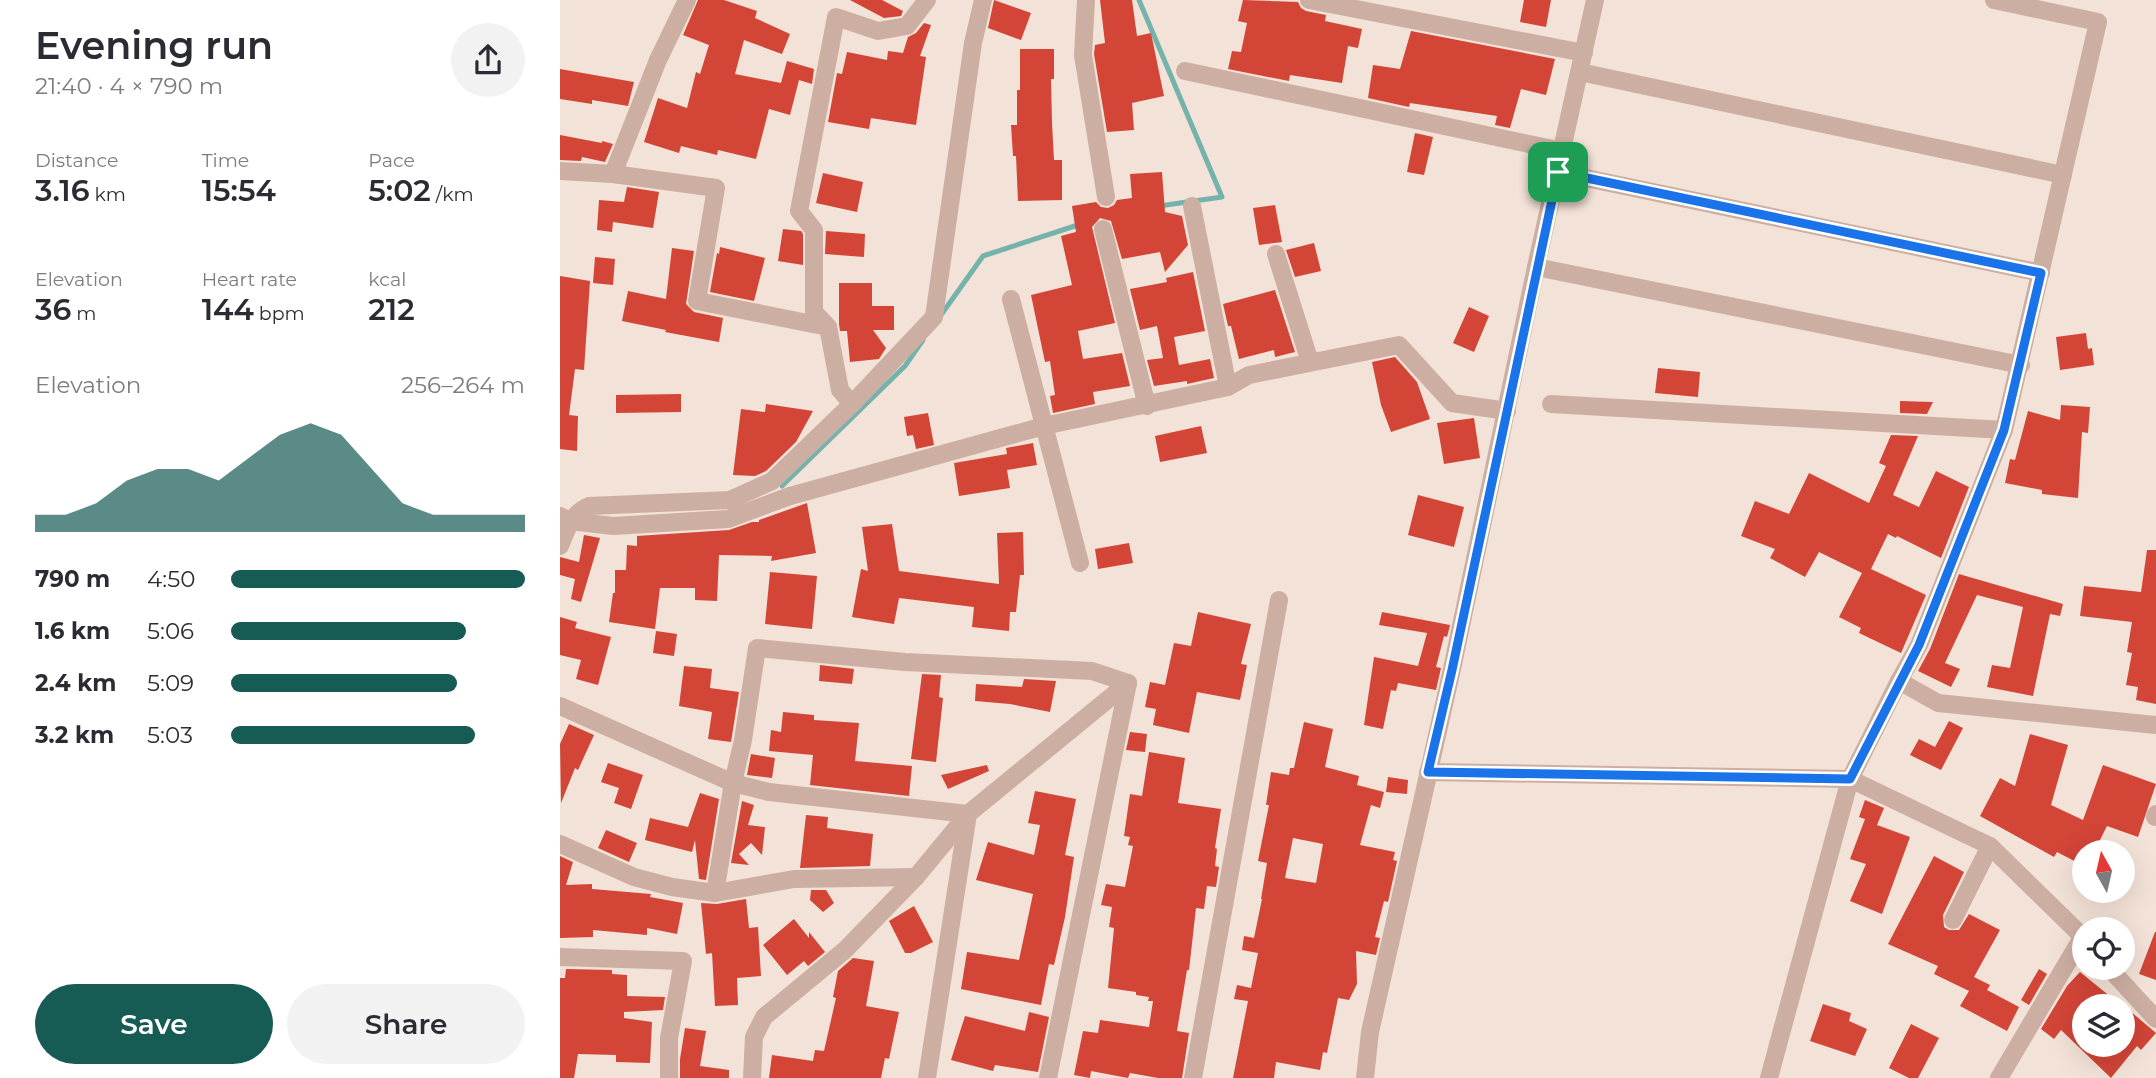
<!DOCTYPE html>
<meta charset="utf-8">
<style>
body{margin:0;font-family:Montserrat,sans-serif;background:#f2f2f3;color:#2b2b33;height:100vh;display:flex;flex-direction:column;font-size:26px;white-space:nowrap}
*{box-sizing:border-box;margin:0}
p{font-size:23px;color:#7c7c81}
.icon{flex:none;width:38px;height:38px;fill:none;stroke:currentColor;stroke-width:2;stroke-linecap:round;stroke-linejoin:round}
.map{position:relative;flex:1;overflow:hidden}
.details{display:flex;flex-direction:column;background:#fff;width:560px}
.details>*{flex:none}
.needle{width:46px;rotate:352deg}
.tools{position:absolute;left:1512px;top:840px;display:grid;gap:14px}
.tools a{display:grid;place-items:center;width:63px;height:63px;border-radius:50%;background:#fff;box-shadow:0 7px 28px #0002;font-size:35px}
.pin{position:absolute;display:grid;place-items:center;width:60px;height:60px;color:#fff;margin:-30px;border-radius:14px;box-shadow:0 4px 10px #0006}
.round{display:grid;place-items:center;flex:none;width:74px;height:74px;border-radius:37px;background:#f2f2f3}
.head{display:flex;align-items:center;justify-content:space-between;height:119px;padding:0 35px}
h1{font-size:38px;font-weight:600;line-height:52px}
.figures{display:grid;grid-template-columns:repeat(3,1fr);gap:10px;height:119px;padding:7px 35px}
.figures div{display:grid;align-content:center}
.figures b{font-size:30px;font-weight:600}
.figures small{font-size:19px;font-weight:400}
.figures p{font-size:19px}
.chart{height:196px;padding:14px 35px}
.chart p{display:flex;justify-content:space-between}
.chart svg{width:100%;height:126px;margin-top:7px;fill:#175b55;opacity:.7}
.cta{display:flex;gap:14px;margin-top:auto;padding:14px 35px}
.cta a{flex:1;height:80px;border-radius:42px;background:#175b55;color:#fff;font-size:28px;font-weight:600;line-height:80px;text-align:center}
.cta a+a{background:#f2f2f3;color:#2b2b33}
ul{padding:0 35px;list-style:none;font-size:23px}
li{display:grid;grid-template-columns:112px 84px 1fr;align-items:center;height:52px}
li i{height:18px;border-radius:9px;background:#175b55}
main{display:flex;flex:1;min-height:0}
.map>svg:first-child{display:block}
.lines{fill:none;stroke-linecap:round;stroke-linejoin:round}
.stream{stroke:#73b3ac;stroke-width:5}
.building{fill:#d24537;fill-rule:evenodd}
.minor{stroke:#ccafa2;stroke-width:18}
.tertiary{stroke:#ccafa2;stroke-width:18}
.route-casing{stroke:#fff;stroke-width:14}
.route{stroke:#1a73e8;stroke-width:9}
</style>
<main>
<section class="details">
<div class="head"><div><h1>Evening run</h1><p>21:40 · 4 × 790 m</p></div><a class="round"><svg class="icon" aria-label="share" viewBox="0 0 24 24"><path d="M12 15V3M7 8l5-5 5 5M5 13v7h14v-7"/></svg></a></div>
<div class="figures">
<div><p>Distance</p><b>3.16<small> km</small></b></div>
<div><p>Time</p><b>15:54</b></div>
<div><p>Pace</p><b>5:02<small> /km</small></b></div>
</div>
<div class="figures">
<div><p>Elevation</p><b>36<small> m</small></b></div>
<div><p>Heart rate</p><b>144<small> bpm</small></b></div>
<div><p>kcal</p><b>212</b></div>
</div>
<div class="chart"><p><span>Elevation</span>256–264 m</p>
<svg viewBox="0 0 160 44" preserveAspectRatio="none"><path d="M0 44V38L10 38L20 34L30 26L40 22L50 22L60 26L70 18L80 10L90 6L100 10L110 22L120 34L130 38L140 38L150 38L160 38V44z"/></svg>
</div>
<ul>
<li><b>790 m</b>4:50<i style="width:100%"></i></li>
<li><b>1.6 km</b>5:06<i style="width:80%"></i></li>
<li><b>2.4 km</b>5:09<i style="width:77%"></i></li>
<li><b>3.2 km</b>5:03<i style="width:83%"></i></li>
</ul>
<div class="cta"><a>Save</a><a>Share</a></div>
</section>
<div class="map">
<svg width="1596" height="1078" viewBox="0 0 1596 1078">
<rect width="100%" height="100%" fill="#f3e2d7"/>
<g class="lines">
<g class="stream">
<path d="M579,0L662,197L599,206"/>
<path d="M381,315L423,256L521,224"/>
<path d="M222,486L345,366L363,340"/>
</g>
</g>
<g class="building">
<path d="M138,0H164L197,11L195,18L230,34L222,54L184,40L175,74L221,83L227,61L254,69L252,84L239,80L230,115L209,109L196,159L158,150L157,155L121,146L119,153L84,142L98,98L127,108L136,72L140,74L149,45L123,35Z"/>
<path d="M290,0H322L343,11L341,16L324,18Z"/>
<path d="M434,0L471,13L461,40L428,28Z"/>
<path d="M540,0H572L577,36L591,33L604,96L572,103L574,130L547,132L534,54L535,45L545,43Z"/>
<path d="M683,0L738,2L741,8L746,11L766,15L765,21L802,29L798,48L788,46L782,83L730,75L729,81L668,69L672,51L681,52L687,23L678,21Z"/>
<path d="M964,0H991L986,27L960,22Z"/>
<path d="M364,23L371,25L360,56L366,57L356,125L311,118L309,129L268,122L277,73L282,74L287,52L327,60L328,51L343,53L348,37L356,33Z"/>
<path d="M851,31L995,59L986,95L961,89L950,128L935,125L937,116L850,103L849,107L808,98L813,65L840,69Z"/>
<path d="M460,49H494V79H491L492,123L494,160H502V200L458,201L456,156H453L451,125H457V90H460Z"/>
<path d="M0,69L74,82L68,106L32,100V104L0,99Z"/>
<path d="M855,133L873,137L864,175L847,172Z"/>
<path d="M0,135L42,143V141L53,144L45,162L22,157L21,161L0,160Z"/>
<path d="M602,172L605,212L622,216L628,245L605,272L600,252L562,259L551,221L540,218L532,227L555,323L518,331L523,359L562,353L570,386L533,392L535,404L493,413L490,396L495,395L490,361L485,362L471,295L512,285L501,236L516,232L512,206L536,202L541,207L548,208L554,205L557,200L572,198L570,174Z"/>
<path d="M263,173L303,182L297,212L256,203Z"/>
<path d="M67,187L99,192L93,228L53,222L52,232L37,230L39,200L64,202Z"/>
<path d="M715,205L722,242L699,245L693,208Z"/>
<path d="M223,229L241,231L243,234V265L218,261Z"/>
<path d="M266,231L305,234L304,257L265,254Z"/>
<path d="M754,243L761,271L735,277L726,250Z"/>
<path d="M160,247L205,258L194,301L150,292L157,253L159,254Z"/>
<path d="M112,248L134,251L126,304L134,312L163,318L159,342L105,332L106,330L62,321L68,291L106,299Z"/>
<path d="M35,257L55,259L53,285L33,283Z"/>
<path d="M633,272L645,331L614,337L619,365L650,359L654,378L627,384V381L594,386L587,360L603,358L597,326L580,330L570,289L607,282L606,278Z"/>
<path d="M0,276L30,281L24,370L15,369L9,415L18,416L17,451L0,449Z"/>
<path d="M279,283H312V306H334V330H313L326,348L319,359L290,362L287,331H280L279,324Z"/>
<path d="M715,290L735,352L715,357L714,350L679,359L671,326H668L663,304Z"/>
<path d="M909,307L929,316L914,352L893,343Z"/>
<path d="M1526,333L1528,349L1532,348L1534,365L1500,370L1496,337Z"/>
<path d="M835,357L857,382L870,419L831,432L821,405L812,362Z"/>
<path d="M1098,368L1140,372L1138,397L1095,393Z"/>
<path d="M121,394V412L56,413V395Z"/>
<path d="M1340,401L1373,402L1367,414L1340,413Z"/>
<path d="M206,404L253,411L236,442L206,471L195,476L173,475L181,409L205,412Z"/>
<path d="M1501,405L1530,407L1528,433L1522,432L1518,498L1482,494V490L1445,483L1450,459L1455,460L1468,411L1500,420Z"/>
<path d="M368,413L374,445L356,449L353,435L347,436L344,417Z"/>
<path d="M914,418L920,458L884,464L877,423Z"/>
<path d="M641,426L647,453L600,462L595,436Z"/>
<path d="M1331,435L1358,436L1333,495L1359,507L1376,471L1409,487L1381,558L1337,536L1336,538L1328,534L1311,569L1366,595L1341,653L1299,633L1301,628L1279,617L1302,573L1259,552L1245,577L1210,558L1215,549L1181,536L1195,501L1229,514L1249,473L1309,503L1326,466L1319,463Z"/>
<path d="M473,443L477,465L447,470L450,488L399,496L394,463L447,454L446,448Z"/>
<path d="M858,495L904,507L894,547L848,535Z"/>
<path d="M247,503L256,553L211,561L212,556L159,555L157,601L135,600V588H100L95,629L49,622L53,593H55V570H66L67,545L77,546V536L169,530L192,522H199V520Z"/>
<path d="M332,524L339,571L439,584L437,533L463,532L464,575H460L456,612H450L449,631L412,627L414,607L339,598L334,624L292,617L301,569L308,571L302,527Z"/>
<path d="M24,535L40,538L21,602L11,599L15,579L0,575V557L19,562Z"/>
<path d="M569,543L573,563L538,569L535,549Z"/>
<path d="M1587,550H1596V704L1576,700L1578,687L1566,685L1572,653L1567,652L1572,622L1520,616L1524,586L1581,592Z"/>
<path d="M210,572L257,576L252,629L205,624Z"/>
<path d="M1399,574L1503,604L1500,616L1490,614L1473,696L1427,687L1432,665L1450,668L1463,607L1417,595L1385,663L1400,669L1391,687L1358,671L1370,649Z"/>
<path d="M638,612L691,624L681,664L687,665L680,700L637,692L629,733L593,725L596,709L585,707L590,682L605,685L614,643L631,646Z"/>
<path d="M822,612L890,625L887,637L884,636L876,667L881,668L876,690L838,683L836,691L831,690L823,729L804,725L814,657L858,666L867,633L819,625Z"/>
<path d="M0,617L17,622L15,628L51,637L38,685L16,679L21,660L0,655Z"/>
<path d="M96,631L117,634L114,656L93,653Z"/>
<path d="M260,665L294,669L292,684L259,681Z"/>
<path d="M124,666L152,669L150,688L179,692L171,742L148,739L152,712L119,706Z"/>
<path d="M362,674L381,675L379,697L383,698L376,762L351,759Z"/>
<path d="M464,679L496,681L490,712L450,704L415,701L416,684L462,687Z"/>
<path d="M223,712L254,715V720L299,723L295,761L352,766L349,796L250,785L253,755L209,751L211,730L221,732Z"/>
<path d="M1389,721L1403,728L1381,770L1350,755L1359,739L1375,747Z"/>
<path d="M744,722L773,729L765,767L799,776L797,785L824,792L820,808L811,805L800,845L835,852L833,860L837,861L828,902L824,901L815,937L820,938L816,955L796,951L797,984L789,1000L778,998L767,1053L763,1052L760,1070L716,1062L714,1078H673L688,1001L674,999L677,985L691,988L698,953L682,950L684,936L694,938L702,899H701L707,863L698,861L709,805H706L711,772L729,775L730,768H734ZM733,838L763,844L756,883L725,878Z"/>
<path d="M9,724L34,735L18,770L15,768L1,803L0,744Z"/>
<path d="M570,732L587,734L585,752L566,750Z"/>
<path d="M1470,734L1508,745L1491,805L1523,820L1543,765L1596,784L1578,837L1547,826L1534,852H1524V866L1497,852L1494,857L1420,816L1440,778L1455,786Z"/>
<path d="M589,752L625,758L618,803L661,809L655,848L657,849L655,866L659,867L656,887L647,886L644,909L636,908L629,970H627L617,1031L629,1033L622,1078H598L570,1073L568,1078L531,1071L530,1078L514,1075L523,1031L538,1033L540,1020L589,1027L593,1001H588L589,997L576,995V992L548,988L554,928L549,927L552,907L541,905L546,884L565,887L573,846L568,845L570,837L564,836L570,794L582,796Z"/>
<path d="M191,754L215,758L212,778L187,775Z"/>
<path d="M48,763L83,775L71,809L54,803L59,788L41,782Z"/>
<path d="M427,765L429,771L388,789L381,775Z"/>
<path d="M828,777L848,780L847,794L826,792Z"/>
<path d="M475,791L516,799L505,855L514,857L505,917L494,965L489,964L481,1005L401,989L407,952L459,960L473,894L416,880L428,842L474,855L480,825L468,823Z"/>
<path d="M140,793L159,799L146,880L139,879L135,840L132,852L85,840L90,818L128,827Z"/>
<path d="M1305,800L1324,808L1317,825L1350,837L1322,914L1290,901L1306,864L1290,859L1305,819L1299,817Z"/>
<path d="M182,801L194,805L188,825L205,827L202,855L191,843L179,854L189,865L171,863Z"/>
<path d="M246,815L268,817L267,828L313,834L310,866L240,868Z"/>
<path d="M46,830L77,843L69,862L38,848Z"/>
<path d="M0,856L13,862L6,885L32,884V889L91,894L90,897L123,903L117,934L87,928V935L33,930V937L0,938Z"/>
<path d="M1374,856L1404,872L1383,915L1384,927L1389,930H1399L1409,914L1440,930L1414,977L1430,985L1427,990L1459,1007L1447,1031L1400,1006L1409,991L1374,974L1378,966L1328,944Z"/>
<path d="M251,890H266L274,903L263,912L250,900Z"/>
<path d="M186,899L189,928L198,927L201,976L177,978L178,1005L155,1006L152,953L146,954L141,903L157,904Z"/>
<path d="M354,906L373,942L351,953H345L329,921Z"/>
<path d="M234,919L249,938V932L265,952L248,966L244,961L227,975L203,945Z"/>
<path d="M1595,932H1596V980L1579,974Z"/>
<path d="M293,958L314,961L306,1006L339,1012L329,1059L325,1058L321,1078H209L212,1055L253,1061L255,1050L264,1051L276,998L273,997L278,971Z"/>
<path d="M6,969L52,970V974L67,975V996L105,997L103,1010L64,1012V1018L92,1022L90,1063L56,1062V1055L18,1054L14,1078H0V978H5Z"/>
<path d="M1479,969L1487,974L1469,1005L1461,1000Z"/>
<path d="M1520,972L1562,1006H1524V1045H1535L1546,1055L1554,1045H1563V1005L1596,1033L1581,1050L1577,1046L1551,1078L1501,1030L1494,1039L1481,1029L1507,986Z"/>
<path d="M1263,1004L1291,1013L1289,1021L1307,1029L1295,1056L1250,1041Z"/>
<path d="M469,1012L489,1017L478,1072L435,1065L433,1071L391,1060L405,1016L465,1031Z"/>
<path d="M1351,1024L1379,1038L1358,1078H1349L1329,1068Z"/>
<path d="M125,1028L146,1031L140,1066L169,1070V1078H120V1059Z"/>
</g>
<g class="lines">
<g class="minor">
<path d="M127,0L98,60L53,174L156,188L137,301L268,327"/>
<path d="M526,0L523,55L546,197"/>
<path d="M749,0L1024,53"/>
<path d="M625,71L1002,151"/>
<path d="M1020,72L1503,175"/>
<path d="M0,171L53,174"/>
<path d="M997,172L1481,273"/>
<path d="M632,206L668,387"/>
<path d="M543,229L587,406"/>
<path d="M716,254L750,362"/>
<path d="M976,267L1461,365"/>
<path d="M451,299L520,563"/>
<path d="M292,404L280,390L268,327L254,312V230L239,211L276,17L318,31L347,26L367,0"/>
<path d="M991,404L1444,430"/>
<path d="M0,516L10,521L53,526L168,519L230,496L484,426L668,387L689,375L839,345L892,403L947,411"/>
<path d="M0,546C7,529 11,514 29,506L170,500L212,481L292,404L374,317L413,43L423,0"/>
<path d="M1339,681L1359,645L1444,430L1538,22L1434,0"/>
<path d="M0,706L173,783L209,792L408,814L367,1078"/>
<path d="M868,772L1290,779L1430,846L1524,938"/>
<path d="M1595,817L1596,814"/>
<path d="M0,844L74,877L112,887L155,893L234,879L356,877"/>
<path d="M155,893L173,783L183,740L197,648L345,662L532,671L568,683"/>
<path d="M1393,920L1430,846"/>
<path d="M0,957L123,961L109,1038V1078"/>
<path d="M1549,968L1596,1019"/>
<path d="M192,1078L194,1037L204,1017L285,950L356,877L408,814L568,683"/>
<path d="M488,1078L568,683"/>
<path d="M633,1078L719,600"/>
<path d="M805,1078L810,1032L892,669L976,267L1035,0"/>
<path d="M1209,1078L1290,779"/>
<path d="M1439,1078L1523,936"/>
</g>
<path class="tertiary" d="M1290,779L1339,681L1378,703L1596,725"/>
</g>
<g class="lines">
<g class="route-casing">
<path id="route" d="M998,172L1481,273L1444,430L1359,645L1290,779L868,772L892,670Z"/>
</g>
<use href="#route" class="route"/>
</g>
</svg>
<div class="tools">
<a><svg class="needle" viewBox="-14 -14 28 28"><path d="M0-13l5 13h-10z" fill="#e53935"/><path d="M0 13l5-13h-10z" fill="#7c7c81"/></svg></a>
<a><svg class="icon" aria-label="locate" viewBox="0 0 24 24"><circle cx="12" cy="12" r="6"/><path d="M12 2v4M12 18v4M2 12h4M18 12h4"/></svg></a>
<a><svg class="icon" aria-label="layers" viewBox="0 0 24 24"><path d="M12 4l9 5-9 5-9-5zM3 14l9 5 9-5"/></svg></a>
</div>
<div class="pin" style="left:998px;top:172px;background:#1e9e55"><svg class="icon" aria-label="arrive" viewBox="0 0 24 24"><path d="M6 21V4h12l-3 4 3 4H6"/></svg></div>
</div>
</main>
